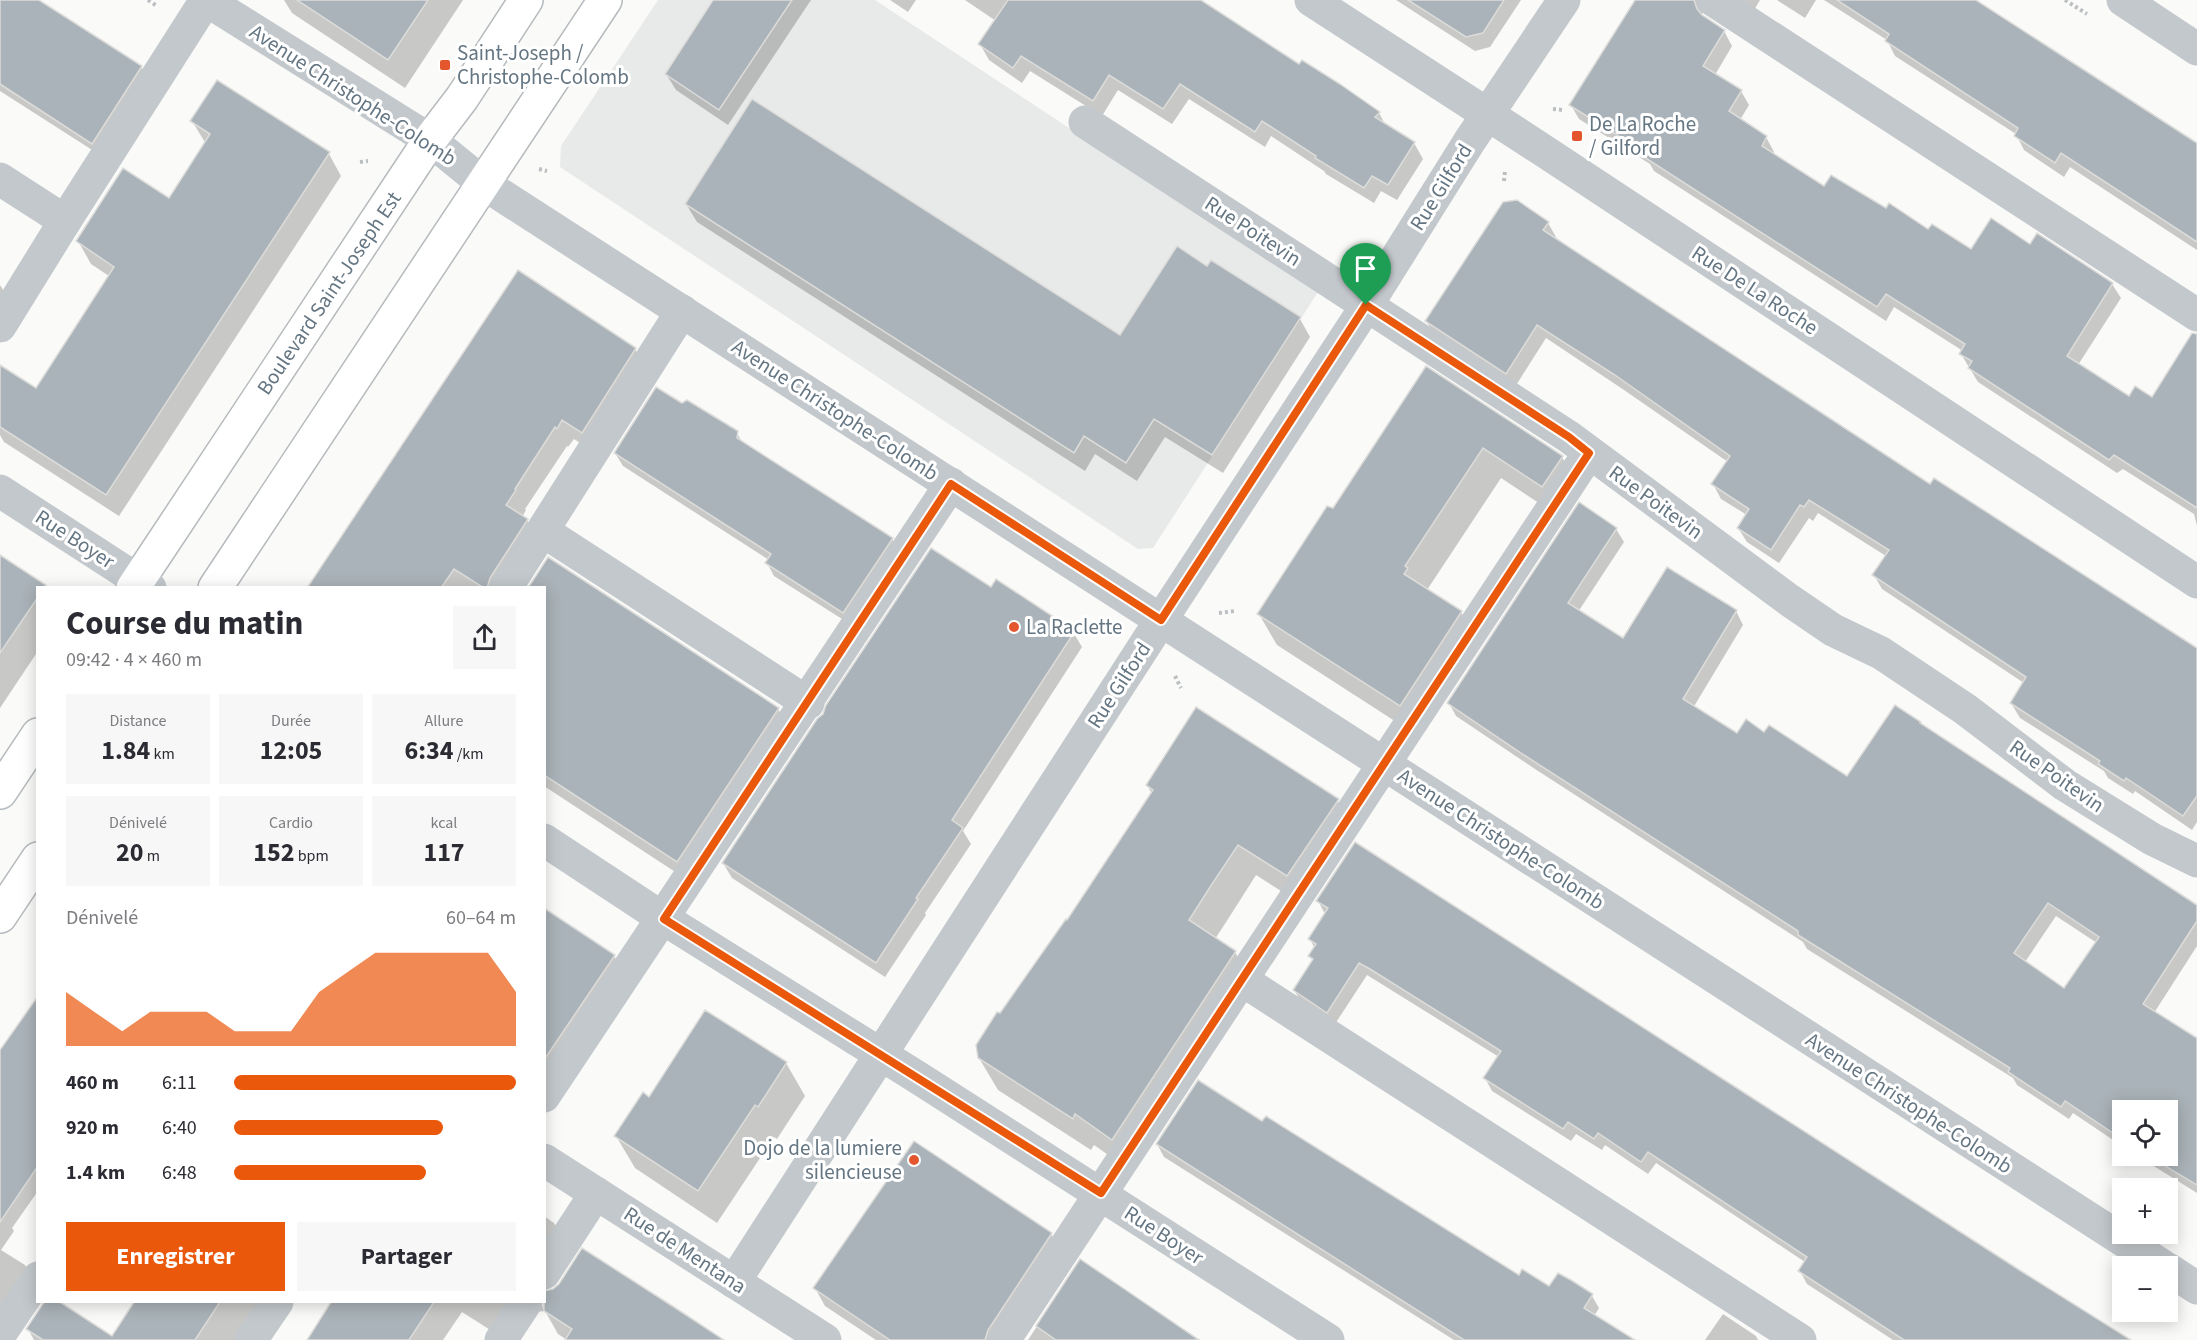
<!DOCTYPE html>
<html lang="fr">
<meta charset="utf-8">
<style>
body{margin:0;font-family:"Source Sans 3",sans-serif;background:#f7f7f7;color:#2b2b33;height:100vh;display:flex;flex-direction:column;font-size:22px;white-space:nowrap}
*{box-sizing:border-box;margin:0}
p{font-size:20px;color:#7c7c81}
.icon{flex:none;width:33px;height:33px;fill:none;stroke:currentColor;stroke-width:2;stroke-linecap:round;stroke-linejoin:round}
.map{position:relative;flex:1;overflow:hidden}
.details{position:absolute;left:36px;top:586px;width:510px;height:717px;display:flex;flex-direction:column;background:#fff;border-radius:0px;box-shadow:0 3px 15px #0003}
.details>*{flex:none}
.buttons{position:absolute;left:2112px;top:1100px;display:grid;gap:12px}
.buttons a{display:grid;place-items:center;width:66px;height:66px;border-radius:0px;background:#fff;box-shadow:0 3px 15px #0003;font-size:30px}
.pin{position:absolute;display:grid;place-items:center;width:51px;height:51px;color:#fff;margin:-62px -26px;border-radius:50% 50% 50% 0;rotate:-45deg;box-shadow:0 0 6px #0007}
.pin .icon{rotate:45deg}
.round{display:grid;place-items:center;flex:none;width:63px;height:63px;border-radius:0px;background:#f7f7f7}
.overview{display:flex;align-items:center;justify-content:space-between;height:102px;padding:0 30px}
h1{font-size:33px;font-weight:700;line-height:45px}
.stats{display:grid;grid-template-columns:repeat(3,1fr);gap:9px;height:102px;padding:6px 30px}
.stats div{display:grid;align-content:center;border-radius:0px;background:#f7f7f7;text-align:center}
.stats b{font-size:26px;font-weight:700}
.stats small{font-size:16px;font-weight:400}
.stats p{font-size:16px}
.chart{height:168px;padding:12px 30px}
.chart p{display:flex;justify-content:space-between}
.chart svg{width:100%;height:108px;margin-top:6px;fill:#ea580c;opacity:.7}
.cta{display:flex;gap:12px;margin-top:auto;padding:12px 30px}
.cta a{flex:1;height:69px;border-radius:0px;background:#ea580c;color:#fff;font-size:24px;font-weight:700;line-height:69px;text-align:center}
.cta a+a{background:#f7f7f7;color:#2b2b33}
ul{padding:0 30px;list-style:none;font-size:20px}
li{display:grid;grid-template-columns:96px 72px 1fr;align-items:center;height:45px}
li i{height:15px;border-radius:8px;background:#ea580c}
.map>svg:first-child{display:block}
.built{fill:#e8e9e9}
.shadow{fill:#0003;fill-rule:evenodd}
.building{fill:#aab3b9;stroke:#dcdcda;stroke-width:1.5;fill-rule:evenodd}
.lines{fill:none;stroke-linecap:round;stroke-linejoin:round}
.major-casing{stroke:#b5babe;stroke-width:36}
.path{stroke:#bbbfc2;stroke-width:4;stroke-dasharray:3 3;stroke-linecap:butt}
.minor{stroke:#c3c8cc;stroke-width:33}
.major{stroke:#fff;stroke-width:33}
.route-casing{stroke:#fff;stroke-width:12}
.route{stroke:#ea580c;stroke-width:8}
.poi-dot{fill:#e4572e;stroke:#fff;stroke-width:2}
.labels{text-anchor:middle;stroke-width:6;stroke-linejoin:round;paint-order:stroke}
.poi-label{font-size:21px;fill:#657683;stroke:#fff;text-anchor:start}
.street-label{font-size:21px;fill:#657683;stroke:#fff}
</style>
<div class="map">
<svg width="2197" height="1340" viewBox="0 0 2197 1340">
<rect width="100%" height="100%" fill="#fafaf8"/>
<path class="built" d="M658,0H875L1318,292L1153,548L1138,549L560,167L561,146Z"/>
<g class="shadow">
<path d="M0,0H36L141,67L148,80L100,155L0,91Z"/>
<path d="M284,0H463L405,88L292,13Z"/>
<path d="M715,0H811L728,125L676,90L666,74Z"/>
<path d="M890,0H916L908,12Z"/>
<path d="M965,0H1196L1299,66L1379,113L1386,126L1414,143L1423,159L1397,200L1381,191L1374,203L1326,174L1324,171L1271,136L1265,147L1189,99L1172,124L1118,90L1102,116L1030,71L1022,83L989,60L980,44L996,21Z"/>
<path d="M1396,0H1521L1490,47L1475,51Z"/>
<path d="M1637,0H1710L1705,5L1702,15L1724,31L1732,46L1715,75L1741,91L1749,105L1740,120L1766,137L1774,152L1773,155L1825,188L1886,210L1972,251L2031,246L2112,284L2121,298L2078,365L2129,398L2152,399L2197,369V526L2194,514L2123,469L2117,473L1978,382L1961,354L1963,351L1894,307L1886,321L1654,171L1650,164L1579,119L1571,105Z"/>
<path d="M1735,0H1760L1753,12Z"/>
<path d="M1777,0H1816L1805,18Z"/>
<path d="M1824,0H1973L2197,145V250L2070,167L2064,177L2024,150L2016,134L1895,56L1887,40Z"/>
<path d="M192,121L329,154L341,176L119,516L4,442L0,435V406L36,391L109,276L91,264L78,241L169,200L206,144Z"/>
<path d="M686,204L1120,337L1208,268L1300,319L1310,337L1223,473L1165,437L1137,481L1095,454L1085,471L697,222Z"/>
<path d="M1548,223L1556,237L1555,239L1931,486L2197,649V822L2192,830L2135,791L2133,794L2108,778L2104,771L2020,718L2011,703L2024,683L1882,589L1874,575L1886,556L1818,513L1813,521L1809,518L1779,563L1747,542L1738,528L1747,515L1721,499L1713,484L1728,462L1624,390L1546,338L1515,387L1435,335L1426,321Z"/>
<path d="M0,285L9,299L0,314Z"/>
<path d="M635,349L647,368L594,452L574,439L568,447L567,446L525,509L526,510L522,517L527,520L538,540L507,588H309Z"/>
<path d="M1426,368L1562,457L1580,488L1560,517L1501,478L1427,590L1461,612L1479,643L1418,736L1277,645L1259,614L1334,510Z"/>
<path d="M682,405L736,432L743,443L892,539L899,551L850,624L774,576L767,563L769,560L623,466L615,453Z"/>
<path d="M1616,529L1624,542L1578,612L1623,640L1736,611L1743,625L1693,708L1738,735L1765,734L1847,779L2197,907V946L2154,1013L2197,1040V1193L2136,1155H2168V1110H2122V1146L2073,1113L2069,1119L2017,1085L2013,1078L1807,949L1803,942L1535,769L1456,716L1449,703ZM2056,916L2097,943L2065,991L2025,962Z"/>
<path d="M0,557L46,588H38V651L0,708Z"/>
<path d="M548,559L778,709L789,729L689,881L544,786V588H530Z"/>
<path d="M991,589L1073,632L1082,647L963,831L971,844L925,913L926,915L885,977L732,878L723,863Z"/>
<path d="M1147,785L1337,800L1356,831L1306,907L1256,875L1230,916L1215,939L1235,952L1253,984L1131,1171L1094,1145L1091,1150L998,1090L979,1058L1000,1015L1068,922L1152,794Z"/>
<path d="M1318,901L2128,1340H1893L1807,1284L1800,1271L1805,1262L1656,1163L1648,1174L1605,1145L1602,1150L1576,1134L1571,1141L1492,1091L1485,1078L1499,1057L1367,975L1335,1024L1302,1003L1294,990L1313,961L1310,957L1315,949L1310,939L1325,914Z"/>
<path d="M544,910L614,956L627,978L544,1103Z"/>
<path d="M38,999V1191L12,1228L14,1231L1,1250L25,1265L33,1279L0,1322V1056Z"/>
<path d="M786,1063L805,1096L777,1139L774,1137L717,1223L635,1168L616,1136L650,1099Z"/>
<path d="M1263,1124L1519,1277L1550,1288L1570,1282L1592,1296L1599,1308L1594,1316L1633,1340H1454L1164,1157L1157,1144Z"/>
<path d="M544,1216L554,1223L570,1250L544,1289Z"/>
<path d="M1051,1234L1061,1251L1003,1340H876L825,1306L815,1288Z"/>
<path d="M1080,1261L1200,1340H1028Z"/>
<path d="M46,1302H57L112,1338L136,1302H261L235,1340H34L28,1329Z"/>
<path d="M334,1302H541L544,1311L546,1302L721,1340H567L558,1334L545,1311L534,1312L506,1340L462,1312L443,1340H308Z"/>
<path d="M1723,1314L1756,1336L1758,1340H1705Z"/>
</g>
<g class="building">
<path d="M0,0H39L142,66L92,144L0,84Z"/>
<path d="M297,0H428L388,60Z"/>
<path d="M713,0H792L719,110L665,74Z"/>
<path d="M1008,0H1201L1299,64L1302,60L1340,84L1380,112L1375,117L1415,142L1388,185L1372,176L1364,188L1315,158L1316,156L1262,121L1255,132L1180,84L1163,109L1109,75L1093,101L1021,56L1013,68L978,44Z"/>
<path d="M1408,0H1504L1483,33L1466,37Z"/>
<path d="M1635,0H1694L1697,9L1702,15L1725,30L1703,66L1742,90L1729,111L1767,136L1762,146L1824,186L1831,175L1886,208L1889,203L1928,229L1932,224L1971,249L1991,218L2030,244L2037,233L2113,283L2067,356L2129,396L2135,386L2152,397L2192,333L2197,334V508L2114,455L2109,460L1968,368L1972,361L1959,354L1965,344L1886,294L1877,307L1644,157L1646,153L1569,105Z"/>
<path d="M1837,0H1976L2197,143V242L2061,153L2055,163L2014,136L2018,128L1885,41L1889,34Z"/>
<path d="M217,80L330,152L106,495L0,427V365L36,388L114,267L76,241L123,168L169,198L210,134L190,121Z"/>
<path d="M752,99L1120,335L1177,246L1207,266L1211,260L1301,317L1212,455L1154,419L1126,463L1084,436L1074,453L685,204Z"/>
<path d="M1517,200L1549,222L1543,230L1930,484L1934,478L2197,648V796L2183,816L2126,778L2124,781L2098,764L2100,761L2010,703L2026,677L1872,575L1889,550L1809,500L1804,507L1800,505L1771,550L1737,528L1749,509L1711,484L1730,456L1615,375L1537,325L1506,374L1425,321L1503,202Z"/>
<path d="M518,270L636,348L582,433L562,420L557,429L555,427L515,489L516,490L506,505L528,519L490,578L487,588H484L454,569L441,588H307Z"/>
<path d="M1426,366L1563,456L1542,487L1483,448L1405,566L1408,568L1404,574L1462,611L1400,706L1257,614L1327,506L1333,508Z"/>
<path d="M656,387L682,403L687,400L738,431L737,438L893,538L843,613L765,563L771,554L614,453Z"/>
<path d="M1579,502L1617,528L1568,603L1623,638L1667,567L1737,610L1683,699L1737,733L1746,719L1764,732L1769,725L1847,776L1895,705L1921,722L1920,723L2197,905V921L2143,1004L2197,1038V1185L2147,1155H2168V1110H2122V1139L2065,1101L2061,1107L2008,1072L2010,1068L1798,935V931L1524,755L1447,703ZM2048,903L2099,937L2064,988L2014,953Z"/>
<path d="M931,548L991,587L996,579L1075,631L952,820L963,828L916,898L918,899L876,963L722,863L817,719L823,714L826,705Z"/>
<path d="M0,555L46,585L44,588H38V597L0,653Z"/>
<path d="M548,557L779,708L677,862L544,775V588H528Z"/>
<path d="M1196,707L1339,799L1287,876L1238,845L1212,884L1189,920L1236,951L1112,1140L1075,1114L1073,1119L978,1058L976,1045L997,1012L1000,1013L1066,919L1067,920L1153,790L1146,785Z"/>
<path d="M1355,842L2021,1271L2131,1340H1904L1798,1271L1807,1257L1648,1152L1641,1162L1598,1133L1594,1139L1568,1122L1563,1129L1483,1078L1501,1051L1370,969L1359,963L1327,1013L1293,990L1313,959L1308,956L1316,944L1308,939L1328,908L1316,901Z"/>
<path d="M544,908L615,955L544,1060Z"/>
<path d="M38,996V1166L0,1222V1050Z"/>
<path d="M705,1010L787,1062L758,1107L755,1105L698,1191L614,1136L643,1092L649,1097Z"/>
<path d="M1198,1080L1262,1121L1266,1116L1519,1275L1522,1269L1549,1286L1558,1273L1571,1280L1593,1294L1584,1308L1635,1340H1464L1156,1144Z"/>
<path d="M914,1141L1052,1233L988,1330L985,1340H890L813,1288Z"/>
<path d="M582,1248L677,1309L724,1340H565L572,1329L544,1311V1291L553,1289L559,1284Z"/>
<path d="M1080,1259L1120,1286L1199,1340H1056L1036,1326Z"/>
<path d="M44,1302H60L112,1336L134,1302H220L195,1340H43L26,1329Z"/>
<path d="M331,1302H434L409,1340H307Z"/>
</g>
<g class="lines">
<g class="major-casing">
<g id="major">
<path d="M133,588L430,140L462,98L526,0"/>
<path d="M215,588L605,0"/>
<path d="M0,792L38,735"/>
<path d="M0,916L38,859"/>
</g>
</g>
<g class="path">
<path d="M148,0L157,6"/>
<path d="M2065,0L2087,14"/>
<path d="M1553,109L1563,110"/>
<path d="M360,162L368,161"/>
<path d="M539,169L547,171"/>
<path d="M1504,181L1505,171"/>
<path d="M1219,613L1235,611"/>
<path d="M1175,676L1181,688"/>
</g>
<g class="minor">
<path d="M206,0L430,140L484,184L2163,1266"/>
<path d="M1311,0L1541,149L2197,582"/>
<path d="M1713,0L2197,315"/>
<path d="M2123,0L2197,49"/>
<path d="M1085,122L1569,437L1789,600L1833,630L1881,653L1965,709L2065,785L2152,839L2197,861"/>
<path d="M0,179L65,221"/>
<path d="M0,326L65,221L206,0"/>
<path d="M0,491L150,588"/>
<path d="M543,531L808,703"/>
<path d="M506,588L682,311"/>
<path d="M544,840L664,919L917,1077L1328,1340"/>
<path d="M1242,980L1800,1340"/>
<path d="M544,1096L951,484"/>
<path d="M544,1160L825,1340"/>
<path d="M2168,1269L2197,1288"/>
<path d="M544,1273L596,1193"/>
<path d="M734,1282L1161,620L1367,305L1469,142L1564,0"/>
<path d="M0,1334L38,1278"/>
<path d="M251,1340L277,1302"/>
<path d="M501,1340L526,1302"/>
<path d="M1004,1340L1589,453"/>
</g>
<use href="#major" class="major"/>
</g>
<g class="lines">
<g class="route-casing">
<path id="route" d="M1366,305L1569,437L1589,453L1101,1193L664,919L951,484L1161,620Z"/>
</g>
<use href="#route" class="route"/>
</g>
<g class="poi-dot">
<rect x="439" y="59" width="12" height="12" rx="3"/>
<rect x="1571" y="130" width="12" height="12" rx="3"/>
<circle cx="1014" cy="627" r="6"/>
<circle cx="914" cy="1160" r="6"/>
</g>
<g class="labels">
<g class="poi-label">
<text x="457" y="60">Saint-Joseph /<tspan x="457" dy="24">Christophe-Colomb</tspan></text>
<text x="1589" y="131">De La Roche<tspan x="1589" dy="24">/ Gilford</tspan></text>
<text x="1026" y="634">La Raclette</text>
<text x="902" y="1155" text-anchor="end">Dojo de la lumiere<tspan x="902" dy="24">silencieuse</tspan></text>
</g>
<g class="street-label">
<text transform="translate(353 95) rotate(33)" y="7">Avenue Christophe-Colomb</text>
<text transform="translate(1441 187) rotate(-58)" y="7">Rue Gilford</text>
<text transform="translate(1253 231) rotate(33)" y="7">Rue Poitevin</text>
<text transform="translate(1755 290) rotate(33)" y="7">Rue De La Roche</text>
<text transform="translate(329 293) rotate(-56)" y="7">Boulevard Saint-Joseph Est</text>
<text transform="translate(835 410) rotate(33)" y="7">Avenue Christophe-Colomb</text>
<text transform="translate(1656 502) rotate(36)" y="7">Rue Poitevin</text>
<text transform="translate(75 539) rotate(33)" y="7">Rue Boyer</text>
<text transform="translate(1119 685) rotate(-57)" y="7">Rue Gilford</text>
<text transform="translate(2057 776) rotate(35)" y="7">Rue Poitevin</text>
<text transform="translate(1501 839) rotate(33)" y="7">Avenue Christophe-Colomb</text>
<text transform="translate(1909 1103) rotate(33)" y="7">Avenue Christophe-Colomb</text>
<text transform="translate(1164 1235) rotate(33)" y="7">Rue Boyer</text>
<text transform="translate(685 1250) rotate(33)" y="7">Rue de Mentana</text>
</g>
</g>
</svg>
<div class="buttons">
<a><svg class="icon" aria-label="locate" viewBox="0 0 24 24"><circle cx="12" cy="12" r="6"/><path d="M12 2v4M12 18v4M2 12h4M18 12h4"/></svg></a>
<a>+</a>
<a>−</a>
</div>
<div class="pin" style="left:1366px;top:305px;background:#1e9e55"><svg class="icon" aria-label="arrive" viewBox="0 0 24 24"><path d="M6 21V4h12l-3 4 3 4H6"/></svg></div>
<section class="details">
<div class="overview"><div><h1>Course du matin</h1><p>09:42 · 4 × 460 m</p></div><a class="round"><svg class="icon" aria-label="share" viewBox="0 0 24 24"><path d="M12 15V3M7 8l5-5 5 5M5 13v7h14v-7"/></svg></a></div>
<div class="stats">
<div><p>Distance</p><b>1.84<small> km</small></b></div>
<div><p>Durée</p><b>12:05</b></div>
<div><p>Allure</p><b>6:34<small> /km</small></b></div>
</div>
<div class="stats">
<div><p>Dénivelé</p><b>20<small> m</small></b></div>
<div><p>Cardio</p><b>152<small> bpm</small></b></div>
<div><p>kcal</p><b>117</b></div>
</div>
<div class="chart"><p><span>Dénivelé</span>60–64 m</p>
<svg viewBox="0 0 160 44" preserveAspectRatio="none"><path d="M0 44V22L10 30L20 38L30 30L40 30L50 30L60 38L70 38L80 38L90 22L100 14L110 6L120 6L130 6L140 6L150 6L160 22V44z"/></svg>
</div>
<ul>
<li><b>460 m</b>6:11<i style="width:100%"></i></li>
<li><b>920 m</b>6:40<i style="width:74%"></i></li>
<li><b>1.4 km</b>6:48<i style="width:68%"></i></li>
</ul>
<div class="cta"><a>Enregistrer</a><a>Partager</a></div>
</section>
</div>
